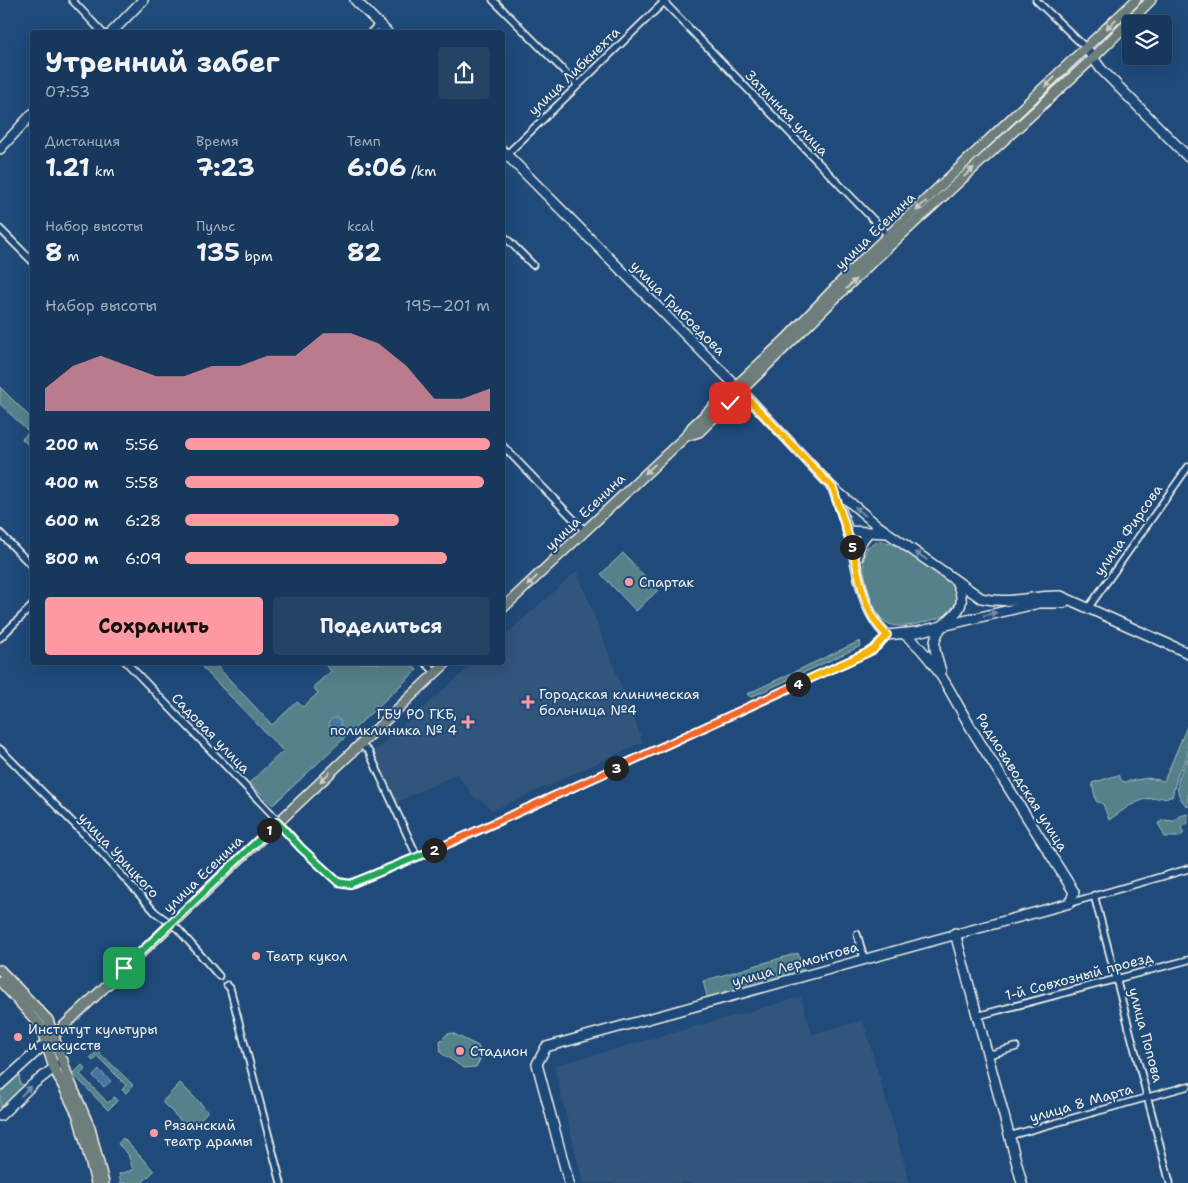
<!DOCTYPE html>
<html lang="ru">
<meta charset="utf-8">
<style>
body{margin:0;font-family:"Shantell Sans",sans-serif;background:#244365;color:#f1f3f6;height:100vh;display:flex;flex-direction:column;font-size:19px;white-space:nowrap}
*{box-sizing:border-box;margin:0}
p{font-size:16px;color:#9eacbb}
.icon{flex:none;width:28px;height:28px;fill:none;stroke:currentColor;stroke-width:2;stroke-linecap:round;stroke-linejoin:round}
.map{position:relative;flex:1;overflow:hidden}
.details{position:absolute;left:30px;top:30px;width:475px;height:635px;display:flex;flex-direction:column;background:#17385c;border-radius:5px;box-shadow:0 5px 20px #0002,0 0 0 1px #365272}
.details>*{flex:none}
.tools{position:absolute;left:1122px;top:15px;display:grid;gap:10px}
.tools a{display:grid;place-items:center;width:50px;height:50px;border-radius:5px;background:#17385c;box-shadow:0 5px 20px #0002,0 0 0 1px #365272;font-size:25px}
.pin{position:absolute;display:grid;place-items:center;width:42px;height:42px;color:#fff;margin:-21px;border-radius:10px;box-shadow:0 2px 8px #0006}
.km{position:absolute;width:25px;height:25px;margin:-12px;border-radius:50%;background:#222;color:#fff;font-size:14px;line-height:25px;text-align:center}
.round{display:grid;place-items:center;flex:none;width:52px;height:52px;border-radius:5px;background:#244365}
.head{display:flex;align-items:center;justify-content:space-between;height:85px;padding:0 15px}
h1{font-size:28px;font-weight:700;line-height:38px}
.stats{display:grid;grid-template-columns:repeat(3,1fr);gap:8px;height:85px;padding:5px 15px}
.stats div{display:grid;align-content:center}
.stats b{font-size:25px;font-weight:700}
.stats small{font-size:14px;font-weight:400}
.stats p{font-size:14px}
.chart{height:140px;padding:10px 15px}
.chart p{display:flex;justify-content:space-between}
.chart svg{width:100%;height:90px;margin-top:5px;fill:#ff9aa2;opacity:.7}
.button{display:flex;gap:10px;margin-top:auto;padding:10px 15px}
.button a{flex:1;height:58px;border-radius:5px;background:#ff9aa2;color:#111;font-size:20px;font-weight:700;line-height:58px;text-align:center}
.button a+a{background:#244365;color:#f1f3f6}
ul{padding:0 15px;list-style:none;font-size:16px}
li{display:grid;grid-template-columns:80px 60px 1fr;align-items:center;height:38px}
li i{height:12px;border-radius:6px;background:#ff9aa2}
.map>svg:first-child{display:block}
.built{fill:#33557c}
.green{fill:#54818a;stroke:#a4b9b9}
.water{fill:#4474a1;stroke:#8aa6bd}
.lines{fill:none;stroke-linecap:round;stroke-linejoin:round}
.street-tunnel{stroke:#3f638a;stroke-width:5.5;stroke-dasharray:5.5 3;stroke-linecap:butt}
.street-casing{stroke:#f4f1e8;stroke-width:9}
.secondary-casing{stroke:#f4f1e8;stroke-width:12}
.primary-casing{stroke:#f4f1e8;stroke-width:12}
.street{stroke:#1f4a7a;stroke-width:5.5}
.secondary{stroke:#1f4a7a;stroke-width:9}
.primary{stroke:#6d7e7c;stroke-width:9}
.oneway{fill:#cccec8}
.oneway2{fill:#748da6}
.split-1-casing{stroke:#fff;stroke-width:10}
.split-2-casing{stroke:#fff;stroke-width:10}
.split-3-casing{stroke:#fff;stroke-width:10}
.split-4-casing{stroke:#fff;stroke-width:10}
.split-5-casing{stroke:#fff;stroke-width:10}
.split-6-casing{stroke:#fff;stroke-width:10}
.split-1{stroke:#22a559;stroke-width:6}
.split-2{stroke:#22a559;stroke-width:6}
.split-3{stroke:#f0652b;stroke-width:6}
.split-4{stroke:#f0652b;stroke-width:6}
.split-5{stroke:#f5b400;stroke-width:6}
.split-6{stroke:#f5b400;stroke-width:6}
.poi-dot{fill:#ff9aa2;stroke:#1f4a7a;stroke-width:2}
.labels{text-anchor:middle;stroke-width:4;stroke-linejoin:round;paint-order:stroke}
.street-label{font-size:14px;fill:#f4f1e8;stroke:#1f4a7a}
.poi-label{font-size:14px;fill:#f4f1e8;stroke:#1f4a7a;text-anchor:start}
</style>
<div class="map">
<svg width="1188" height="1183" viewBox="0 0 1188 1183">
<rect width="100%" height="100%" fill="#1f4a7a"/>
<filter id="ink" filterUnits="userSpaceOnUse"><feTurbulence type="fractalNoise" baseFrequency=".02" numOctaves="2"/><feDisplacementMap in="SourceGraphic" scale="10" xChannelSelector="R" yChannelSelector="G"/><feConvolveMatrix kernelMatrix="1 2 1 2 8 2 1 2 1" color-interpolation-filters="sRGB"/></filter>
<g filter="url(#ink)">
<g class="built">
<path d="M577,571L643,742L492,811L484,802L475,798L457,774L395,803L373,752L474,663L502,662L503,637Z"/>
<path d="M801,997L812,1034L863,1020L910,1183H583L554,1066Z"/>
</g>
<g class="green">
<path d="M0,387L32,419V449L22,439L29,432L0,404Z"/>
<path d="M878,541C905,544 929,567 951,582C958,591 959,601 953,612C944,617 935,619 925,622C888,633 877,623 868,588C864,572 861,562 867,547Z"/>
<path d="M623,553L658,590L636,611L601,574Z"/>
<path d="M860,641L861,646L751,697L747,694Z"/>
<path d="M198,663H214L272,725L297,702L303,707L318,693L313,687L331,671L323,663H410L417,670L273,805L249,783L283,751Z"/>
<path d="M1188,724V755L1178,773L1172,797L1145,799L1129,806L1109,820L1103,804L1096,801L1092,783L1118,775L1123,782L1148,778L1164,781Z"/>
<path d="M1188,758V807C1170,792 1179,775 1188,758Z"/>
<path d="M1188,814V823L1181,828L1184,833L1179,837H1165L1158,823L1164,820L1174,821L1179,816Z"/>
<path d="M798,953L804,973L708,1000L703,981Z"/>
<path d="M452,1033L478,1046L482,1056L476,1067L464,1068L441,1053L440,1041L447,1034Z"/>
<path d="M98,1051L133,1085L126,1093L122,1090L126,1085L98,1057L93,1061L90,1058Z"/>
<path d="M82,1065L86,1069L80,1074L108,1103L114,1097L117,1101L108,1110L73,1074Z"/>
<path d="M19,1074L20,1084L29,1085L0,1112V1090Z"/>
<path d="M180,1083L208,1111L190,1130L162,1102Z"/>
<path d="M123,1138L154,1171L142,1183H121L119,1174L133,1170L128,1154L118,1144Z"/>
</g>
<g class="water">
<circle cx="335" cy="724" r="6"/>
<path d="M99,1070L111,1081L104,1087L93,1076Z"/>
</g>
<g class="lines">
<path class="street-tunnel" d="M219,976L227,985"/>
<g class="street-casing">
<g id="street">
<path d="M72,0L102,32"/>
<path d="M493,0L578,85"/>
<path d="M662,0L889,236"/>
<path d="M1036,0L1086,48"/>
<path d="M371,32L379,24"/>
<path d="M502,159L664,2"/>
<path d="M0,229L32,261"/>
<path d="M502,234L533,265"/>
<path d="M502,445L585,531"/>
<path d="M0,533L32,566"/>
<path d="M1089,607L1188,467"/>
<path d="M0,638L32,606"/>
<path d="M126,662L270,812L301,848L338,882L351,884L465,837L867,653L879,645L887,635"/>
<path d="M425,662L436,673"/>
<path d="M360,744L369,752L417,856"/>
<path d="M0,749L92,842L155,912L178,929L219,976"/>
<path d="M1094,895L1170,1183"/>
<path d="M1070,903L1188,869"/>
<path d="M857,934L864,958"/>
<path d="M227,985L230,988L281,1183"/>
<path d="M977,1016L1188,960"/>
<path d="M988,1055L1016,1047"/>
<path d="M1009,1136L1188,1086"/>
</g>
</g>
<g class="secondary-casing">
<g id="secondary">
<path d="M355,0L387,32"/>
<path d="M112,32L143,0"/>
<path d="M1086,48L1101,69L1188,157"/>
<path d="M0,149L32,114"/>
<path d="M502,150L752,402L833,488L878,526L981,598C1009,605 1034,595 1061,596L1188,653"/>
<path d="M833,488C838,502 844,517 848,532C858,565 860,611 887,635L917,632L1039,603H1064"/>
<path d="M848,531L869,532"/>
<path d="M858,557C857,546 862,540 869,532L885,533"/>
<path d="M941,672C939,663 933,650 935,641C941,613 974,618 956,581"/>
<path d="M955,933L1022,1183"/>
<path d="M0,1085L47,1042"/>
<path d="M0,1116L32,1085L63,1061"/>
<path d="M569,1183L537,1064L546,1047L1070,903L1074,892C1041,839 1007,786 974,733C953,699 937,658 904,634"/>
</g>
</g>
<g class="primary-casing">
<g id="primary">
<path d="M686,436L699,432L872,262L1093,58L1151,0"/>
<path d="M502,609L686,436L692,427L786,339L856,266L1136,0"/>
<path d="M0,970L48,1020L68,1077L90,1128L104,1183"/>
<path d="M0,981L40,1025L54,1068L78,1116L96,1183"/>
<path d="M47,1042L447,662"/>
</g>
</g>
<use href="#street" class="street"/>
<use href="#secondary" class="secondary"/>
<use href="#primary" class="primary"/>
</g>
<defs><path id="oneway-solid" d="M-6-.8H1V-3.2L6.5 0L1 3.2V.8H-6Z" transform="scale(1.25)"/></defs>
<g class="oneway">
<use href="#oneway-solid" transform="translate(1111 24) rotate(135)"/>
<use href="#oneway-solid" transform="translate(1050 82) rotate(136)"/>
<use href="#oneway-solid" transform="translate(969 172) rotate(-43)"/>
<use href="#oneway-solid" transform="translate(921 206) rotate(136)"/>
<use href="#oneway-solid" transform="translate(851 284) rotate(-45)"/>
<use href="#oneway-solid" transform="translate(650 469) rotate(137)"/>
<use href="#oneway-solid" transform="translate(532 581) rotate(136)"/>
<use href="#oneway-solid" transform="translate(325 777) rotate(137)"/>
</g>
<g class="oneway2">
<use href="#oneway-solid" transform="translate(860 511) rotate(-139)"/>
<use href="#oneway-solid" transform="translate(921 556) rotate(-147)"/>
<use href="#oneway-solid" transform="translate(990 614) rotate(-13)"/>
<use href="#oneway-solid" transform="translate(26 1091) rotate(-44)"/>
</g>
</g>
<g class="lines" filter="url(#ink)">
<g class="split-1-casing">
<path id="split-1" d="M124,968L269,830"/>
</g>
<g class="split-2-casing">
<path id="split-2" d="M269,830L277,822L301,848L338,882L350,884L434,850"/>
</g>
<g class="split-3-casing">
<path id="split-3" d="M434,850L616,768"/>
</g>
<g class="split-4-casing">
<path id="split-4" d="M616,768L798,684"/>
</g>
<g class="split-5-casing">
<path id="split-5" d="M798,684L873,650L887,635C863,614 860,577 852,547"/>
</g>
<g class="split-6-casing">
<path id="split-6" d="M730,403L741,391L833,488L852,547"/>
</g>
<use href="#split-1" class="split-1"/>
<use href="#split-2" class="split-2"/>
<use href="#split-3" class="split-3"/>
<use href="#split-4" class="split-4"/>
<use href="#split-5" class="split-5"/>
<use href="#split-6" class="split-6"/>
</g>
<g class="poi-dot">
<circle cx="629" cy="582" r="5"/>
<path d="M525.5 694.5h5v5h5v5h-5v5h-5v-5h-5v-5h5z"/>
<path d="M465.5 714.5h5v5h5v5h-5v5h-5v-5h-5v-5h5z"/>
<circle cx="256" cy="956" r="5"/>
<circle cx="18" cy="1037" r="5"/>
<circle cx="460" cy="1051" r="5"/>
<circle cx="154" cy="1133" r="5"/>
</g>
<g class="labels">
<g class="street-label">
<text transform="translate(574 71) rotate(-44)" y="5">улица Либкнехта</text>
<text transform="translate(787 113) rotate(46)" y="5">Затинная улица</text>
<text transform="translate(875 231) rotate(-44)" y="5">улица Есенина</text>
<text transform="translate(678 308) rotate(45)" y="5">улица Грибоедова</text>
<text transform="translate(585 512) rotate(-44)" y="5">улица Есенина</text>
<text transform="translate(1128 530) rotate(-55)" y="5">улица Фирсова</text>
<text transform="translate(211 733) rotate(46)" y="5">Садовая улица</text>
<text transform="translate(1022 782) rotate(58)" y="5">Радиозаводская улица</text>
<text transform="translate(119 855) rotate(47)" y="5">улица Урицкого</text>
<text transform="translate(203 874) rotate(-44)" y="5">улица Есенина</text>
<text transform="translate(795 964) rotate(-16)" y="5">улица Лермонтова</text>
<text transform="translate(1079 976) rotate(-15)" y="5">1-й Совхозный проезд</text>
<text transform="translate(1146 1035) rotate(75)" y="5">улица Попова</text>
<text transform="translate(1081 1103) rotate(-16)" y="5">улица 8 Марта</text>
</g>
<g class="poi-label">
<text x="639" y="587">Спартак</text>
<text x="539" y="699">Городская клиническая<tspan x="539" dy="16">больница №4</tspan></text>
<text x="457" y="719" text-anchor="end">ГБУ РО ГКБ,<tspan x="457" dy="16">поликлиника № 4</tspan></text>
<text x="266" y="961">Театр кукол</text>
<text x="28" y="1034">Институт культуры<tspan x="28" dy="16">и искусств</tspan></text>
<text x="470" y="1056">Стадион</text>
<text x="164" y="1130">Рязанский<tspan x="164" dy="16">театр драмы</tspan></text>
</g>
</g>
</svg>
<div class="tools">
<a><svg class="icon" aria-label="layers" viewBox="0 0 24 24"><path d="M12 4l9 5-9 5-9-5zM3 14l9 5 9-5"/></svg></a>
</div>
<div class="pin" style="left:124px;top:968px;background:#1e9e55"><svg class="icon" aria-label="arrive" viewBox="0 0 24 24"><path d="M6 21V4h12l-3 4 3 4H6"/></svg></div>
<div class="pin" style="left:730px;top:403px;background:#d93025"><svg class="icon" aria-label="check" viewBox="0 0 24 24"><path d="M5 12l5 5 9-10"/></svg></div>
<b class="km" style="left:269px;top:830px">1</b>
<b class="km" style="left:434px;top:850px">2</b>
<b class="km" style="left:616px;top:768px">3</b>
<b class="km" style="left:798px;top:684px">4</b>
<b class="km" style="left:852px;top:547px">5</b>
<section class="details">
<div class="head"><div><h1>Утренний забег</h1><p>07:53</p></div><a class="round"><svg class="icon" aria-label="share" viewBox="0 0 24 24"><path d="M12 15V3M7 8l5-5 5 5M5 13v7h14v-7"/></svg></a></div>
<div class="stats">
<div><p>Дистанция</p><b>1.21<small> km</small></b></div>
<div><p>Время</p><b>7:23</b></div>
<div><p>Темп</p><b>6:06<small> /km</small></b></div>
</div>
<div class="stats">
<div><p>Набор высоты</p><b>8<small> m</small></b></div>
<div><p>Пульс</p><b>135<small> bpm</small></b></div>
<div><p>kcal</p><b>82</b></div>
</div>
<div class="chart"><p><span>Набор высоты</span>195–201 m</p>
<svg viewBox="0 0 160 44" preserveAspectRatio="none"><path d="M0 44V33L10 22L20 17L30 22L40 27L50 27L60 22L70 22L80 17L90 17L100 6L110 6L120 11L130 22L140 38L150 38L160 33V44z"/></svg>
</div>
<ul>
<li><b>200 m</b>5:56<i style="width:100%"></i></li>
<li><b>400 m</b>5:58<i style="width:98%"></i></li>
<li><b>600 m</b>6:28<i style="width:70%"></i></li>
<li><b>800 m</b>6:09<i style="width:86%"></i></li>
</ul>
<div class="button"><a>Сохранить</a><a>Поделиться</a></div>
</section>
</div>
